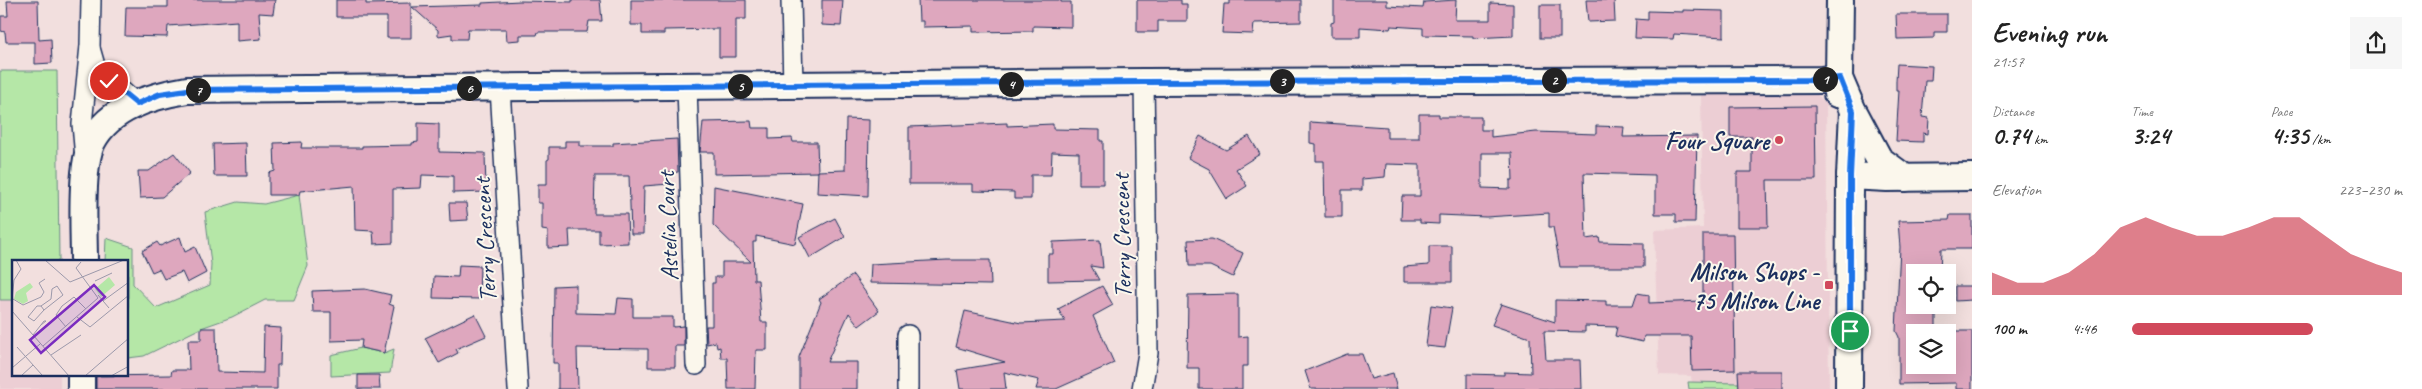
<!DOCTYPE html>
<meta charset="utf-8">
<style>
body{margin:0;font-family:Caveat,sans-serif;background:#f6f6f6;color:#222;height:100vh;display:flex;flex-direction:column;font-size:19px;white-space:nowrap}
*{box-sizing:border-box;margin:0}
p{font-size:16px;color:#767676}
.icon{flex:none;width:28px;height:28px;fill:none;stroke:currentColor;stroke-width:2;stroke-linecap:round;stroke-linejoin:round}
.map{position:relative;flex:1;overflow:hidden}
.sheet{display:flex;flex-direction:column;background:#fff;width:450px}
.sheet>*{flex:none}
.controls{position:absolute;left:1906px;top:264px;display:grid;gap:10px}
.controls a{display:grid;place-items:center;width:50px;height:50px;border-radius:0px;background:#fff;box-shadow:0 5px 20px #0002;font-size:25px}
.pin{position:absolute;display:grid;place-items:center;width:42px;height:42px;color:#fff;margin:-21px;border:2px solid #fff;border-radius:50%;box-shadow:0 1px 5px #0007}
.km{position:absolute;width:25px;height:25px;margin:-12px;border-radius:50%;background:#222;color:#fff;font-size:14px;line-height:25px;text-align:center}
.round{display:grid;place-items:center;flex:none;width:52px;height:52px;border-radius:0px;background:#f6f6f6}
.summary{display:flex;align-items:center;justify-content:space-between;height:85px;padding:0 20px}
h1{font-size:28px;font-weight:700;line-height:38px}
.stats{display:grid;grid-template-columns:repeat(3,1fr);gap:8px;height:85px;padding:5px 20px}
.stats div{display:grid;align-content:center}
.stats b{font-size:25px;font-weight:700}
.stats small{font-size:14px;font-weight:400}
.stats p{font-size:14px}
.chart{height:140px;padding:10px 20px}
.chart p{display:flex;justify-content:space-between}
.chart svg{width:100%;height:90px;margin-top:5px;fill:#d1495b;opacity:.7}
ul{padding:0 20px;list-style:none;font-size:16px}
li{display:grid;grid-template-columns:80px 60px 1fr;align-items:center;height:38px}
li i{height:12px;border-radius:6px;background:#d1495b}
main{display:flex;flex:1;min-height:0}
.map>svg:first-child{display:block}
.built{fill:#ecced4}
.green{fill:#b5e7a7;stroke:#688b82}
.building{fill:#dea7be;stroke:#1b2f5e;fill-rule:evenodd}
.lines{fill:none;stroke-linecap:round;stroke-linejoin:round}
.street-casing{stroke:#1b2f5e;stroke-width:22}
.secondary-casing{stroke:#1b2f5e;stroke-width:30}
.street{stroke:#fbf7ec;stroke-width:19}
.secondary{stroke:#fbf7ec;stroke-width:26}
.route-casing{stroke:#fff;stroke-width:10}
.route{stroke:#1a73e8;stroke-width:6}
.poi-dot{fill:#d1495b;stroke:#fbf7ec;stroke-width:2}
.labels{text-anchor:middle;stroke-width:4;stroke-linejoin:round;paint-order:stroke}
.poi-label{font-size:25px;font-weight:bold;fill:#1b2f5e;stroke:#fbf7ec;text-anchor:end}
.street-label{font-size:25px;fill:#1b2f5e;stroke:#fbf7ec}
.inset-road{fill:none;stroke:#9c99ab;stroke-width:1}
.view{fill:#7b2cbf;fill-opacity:0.15;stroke:#7b2cbf;stroke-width:2.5}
.inset-edge{fill:none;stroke:#1b2f5e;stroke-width:2.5}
</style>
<main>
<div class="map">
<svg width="1972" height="389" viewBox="0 0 1972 389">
<rect width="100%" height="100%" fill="#f2dfde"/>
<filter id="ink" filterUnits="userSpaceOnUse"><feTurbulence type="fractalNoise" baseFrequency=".02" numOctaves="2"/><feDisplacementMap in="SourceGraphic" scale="10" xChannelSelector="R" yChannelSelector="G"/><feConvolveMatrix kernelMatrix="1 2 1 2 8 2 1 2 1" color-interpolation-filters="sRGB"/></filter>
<g filter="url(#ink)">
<g class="built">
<path d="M1817,94L1826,104L1829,389H1693L1691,376L1659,375L1654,230L1703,228L1701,95Z"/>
<path d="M0,300H14V375H60V389H0Z"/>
</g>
<g class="green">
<path d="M0,71H57L59,261L14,262V300H0Z"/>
<path d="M299,195L308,266L294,300H265L232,317L201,328L144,356L128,358V262L105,261L106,238L133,247V284L156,308L210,285L211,264L205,212L238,202L264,204Z"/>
<path d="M361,348L384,353L394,349L390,373L331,376V355Z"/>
<path d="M1688,382L1739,383V389H1689Z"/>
</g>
<g class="building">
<path d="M168,0H275L273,14L259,13L261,39L237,41V21L168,26L167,37L125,36L126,7H168Z"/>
<path d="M336,0H366V4L411,3V38H387V17H336Z"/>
<path d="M572,0H600L602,21H589L587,32H538L537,35H520V40L507,41L506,29H468L467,39H452V34L438,36V30L412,7L482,5V3L520,1L572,2Z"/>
<path d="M631,0H746V19H736V57H719V29L664,30V34H642V25H631Z"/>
<path d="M822,0H843L841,26L822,25Z"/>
<path d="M918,0H1061V2H1071V27L1033,26V31L973,32V26L923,27V21H919Z"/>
<path d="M1137,0H1181V4H1187V21H1158V32H1137Z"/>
<path d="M1230,0H1301V22L1254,23L1253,34L1222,33L1224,4H1230Z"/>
<path d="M1334,0H1387V6L1423,8L1424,2L1456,0L1455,20H1490V3L1513,4V36L1473,38V36L1423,35V28L1391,26L1390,29L1360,27V37H1331V23L1334,22Z"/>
<path d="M1586,0H1614L1615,21L1588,22Z"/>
<path d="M7,1H38L39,40L51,39L52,63L35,64V42H6L5,32L1,31V16H8Z"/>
<rect x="1540" y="5" width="20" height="33"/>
<path d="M1683,10L1724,11V37L1674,34L1673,39L1635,38L1636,19L1648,20V11L1683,12Z"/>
<path d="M1896,14H1947V32H1934V38L1897,39Z"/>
<path d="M1897,64L1932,66L1931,81H1925L1922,117L1929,118L1928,134L1923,133V142L1896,141L1899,90H1896V81Z"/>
<path d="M1815,106L1816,180H1767L1768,227H1737V172H1752V137H1730V107Z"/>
<path d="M1419,114H1439V117H1481V130H1491V137L1536,132L1596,134V126L1624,127L1623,137L1697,136L1695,222H1676V214H1655V175L1584,173L1586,239L1599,237L1600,242L1644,243V267H1560L1553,227H1549V213L1486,217L1439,215V224L1420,223V220H1401L1402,196H1420V165L1386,164L1385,177L1362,179V190H1342V217H1325L1324,161H1316V144L1310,143V122L1387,127V138H1419ZM1482,153H1512L1513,180H1510V189L1482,188Z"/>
<path d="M846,119L869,120L868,196L817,193L818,171L845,170Z"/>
<path d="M751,121L752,128H769V139L792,138L793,142H817L818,172L714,174V152H700L703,122Z"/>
<path d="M418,123L439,124V152L485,153L486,192L453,193V176L422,175L421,188L393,189V243L374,244L373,231L355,230L354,186L300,191L299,195H269V173L275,171L274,143L302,142L301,148H362V146L412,145V143L418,142Z"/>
<path d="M1007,123V126L1053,124V129L1100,130V141H1103V184H1079V153L1052,152L1051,175H1031V199H1014V192L973,191V184H909V127Z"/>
<path d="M1200,136L1226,150L1249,136L1260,154L1236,169L1247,186L1227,199L1209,169L1188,158Z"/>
<path d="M677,139L678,172L668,173L669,184L644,186L643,234H631L629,176H595L594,214H627L628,243L599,244V230H569L570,247L548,248V231L542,230V203H538V184H547V160L549,159V147H565V141H580V146H613V143Z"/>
<path d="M246,143L247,176H214L213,144Z"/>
<path d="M174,153L190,173L162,197L140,198L138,171H149Z"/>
<path d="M714,186L803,204L795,244L756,236V242H753L754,280H758L761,322H767V350H756L755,389H728L727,358H721L720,347L717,348L716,342L707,344L706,326H712V283H715V277H722V262H751L713,225Z"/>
<path d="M449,203H466L468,220L450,221Z"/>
<path d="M1950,215H1972V249H1941L1940,272H1915V314L1936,313V332H1915V365H1948V331H1972V389H1956V383L1899,384V337L1896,331L1900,247L1898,221L1949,220Z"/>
<path d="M835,218L845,237L810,258L799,237Z"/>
<path d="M1703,234H1733L1735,370L1692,371L1691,336H1644L1643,342L1615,336L1617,327L1585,326V332L1544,331L1546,360H1580L1581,389H1467V374L1504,375V372L1531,373L1530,338L1492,325L1501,304L1555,322V300L1606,301V305H1633L1637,293L1649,295V303L1703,301Z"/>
<path d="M180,237L185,252L195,247L206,273L187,283L182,272L164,279L159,269L152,272L142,251L157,242L160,246Z"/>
<path d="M1212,239L1243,253L1233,277L1210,266H1189L1188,240Z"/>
<path d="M1100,240L1103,268L1091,266L1099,280L1048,281V254H1053V242Z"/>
<path d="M1429,246H1452V282H1404V267L1429,265Z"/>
<path d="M947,260H990L991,285L870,283L871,264Z"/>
<path d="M459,265L480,266L479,299L433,298L434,276L458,277Z"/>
<path d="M853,275L879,311L859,326L849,313L827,362H857V389H799V357L821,302L819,299Z"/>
<path d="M576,285V313L616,314L618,298L633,299V317H673V327L684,326V346H675V367H648V349L577,348L578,389H558V363H553L554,286Z"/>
<path d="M1102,286L1113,305L1093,316L1114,363L1056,389H1036L1039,380L1004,372L1006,389H960L957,370L1005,362L956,347L965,311L1021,323L1065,321L1058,309Z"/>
<path d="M1955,286H1972V300L1955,301Z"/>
<path d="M365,289L391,295L389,304L394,306L384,353L361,348L362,340L331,341V312H313L312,291Z"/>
<path d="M1238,294V337L1248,336V366H1242V389H1199V368H1187L1188,295Z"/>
<path d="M1431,305L1452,308L1445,348L1426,346Z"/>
<path d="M475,314L486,336L456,349L458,353L439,363L425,338Z"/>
<path d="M264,327L281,328L280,365H277V389H96V376L171,375L172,370H189L188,340H201V328H216L217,372L263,373Z"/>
<path d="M1347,354H1362L1371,379L1393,373L1397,389H1311L1305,371Z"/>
<path d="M1738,371H1782V389H1739Z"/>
<path d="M358,375H379L380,389H358Z"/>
</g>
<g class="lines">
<g class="street-casing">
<g id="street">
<path d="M791,0L793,86"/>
<path d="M90,48L96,69L137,104"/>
<path d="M687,86L696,365"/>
<path d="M500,88L518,389"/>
<path d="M85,158L82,124L90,46L91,0"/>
<path d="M908,335V389"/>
<path d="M1142,389L1148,353L1144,82"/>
</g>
</g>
<g class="secondary-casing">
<g id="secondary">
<path d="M1839,78L1853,111L1850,176L1849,389"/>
<path d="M1837,94L1839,78L1840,0"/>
<path d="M1855,114L1879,159L1905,178"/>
<path d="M1850,176L1887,178L1972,177"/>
<path d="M84,262C84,232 80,167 92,142C110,107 152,96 187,90L1144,82L1822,80L1839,78"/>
<path d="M81,389V375"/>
</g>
</g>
<use href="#street" class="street"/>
<use href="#secondary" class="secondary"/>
</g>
</g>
<g class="lines" filter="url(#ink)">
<g class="route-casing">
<path id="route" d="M109,81L137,104L160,94L187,90L1144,82L1822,80L1840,78L1853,111L1850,176V331"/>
</g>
<use href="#route" class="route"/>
</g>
<g class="poi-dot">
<circle cx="1779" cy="140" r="5"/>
<rect x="1824" y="280" width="10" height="10" rx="2.5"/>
</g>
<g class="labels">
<g class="poi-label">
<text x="1769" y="149">Four Square</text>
<text x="1819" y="280">Milson Shops -<tspan x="1819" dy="29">75 Milson Line</tspan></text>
</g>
<g class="street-label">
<text transform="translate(667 226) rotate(-92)" y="9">Astelia Court</text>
<text transform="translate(1121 236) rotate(-91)" y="9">Terry Crescent</text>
<text transform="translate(484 240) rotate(-93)" y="9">Terry Crescent</text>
</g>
</g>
<g transform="translate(12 260)">
<rect width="116" height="116" fill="#f2dfde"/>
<path d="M97,17L103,25L89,37L83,29ZM18,23L21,27L14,33L16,41L11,44L2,39L4,32Z" fill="#b5e7a7"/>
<path class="inset-road" d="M33,0L58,22L112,0M83,21L100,13M45,26L51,35L32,50L29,46L39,39L40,29ZM86,35L97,48M1,39L11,45L29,37L32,32L27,23L33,19M0,40L2,20L9,9L4,0M91,41L117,22M29,46H25L16,57L22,61L32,50M0,51L57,116M65,57L78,67L117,35M54,67L44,55L50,46L62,37L74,49M21,75L32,61H34L29,65M31,86L86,38L64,8L69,2M5,87L30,115M39,95L69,75M0,108L28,84M9,116L21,105M73,116L117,78M99,116L117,106"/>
<path class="view" d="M82,25L93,37L29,93L18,80Z"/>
<rect width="116" height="116" class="inset-edge"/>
</g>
</svg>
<div class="controls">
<a><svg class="icon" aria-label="locate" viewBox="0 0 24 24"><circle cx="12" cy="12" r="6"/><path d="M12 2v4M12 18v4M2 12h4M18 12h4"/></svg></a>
<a><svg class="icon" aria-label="layers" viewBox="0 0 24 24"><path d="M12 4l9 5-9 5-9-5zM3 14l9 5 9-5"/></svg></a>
</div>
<div class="pin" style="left:1850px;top:331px;background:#1e9e55"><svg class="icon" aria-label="arrive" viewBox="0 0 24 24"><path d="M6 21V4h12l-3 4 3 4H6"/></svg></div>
<div class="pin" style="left:109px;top:81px;background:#d93025"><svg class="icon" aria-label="check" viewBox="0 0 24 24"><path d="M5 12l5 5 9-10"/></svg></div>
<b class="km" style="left:1825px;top:79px">1</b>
<b class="km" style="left:1554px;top:80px">2</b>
<b class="km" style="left:1282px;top:81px">3</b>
<b class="km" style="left:1011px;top:84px">4</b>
<b class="km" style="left:740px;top:86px">5</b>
<b class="km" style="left:469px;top:88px">6</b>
<b class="km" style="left:198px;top:90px">7</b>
</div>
<section class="sheet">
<div class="summary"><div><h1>Evening run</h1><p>21:57</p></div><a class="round"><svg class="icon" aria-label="share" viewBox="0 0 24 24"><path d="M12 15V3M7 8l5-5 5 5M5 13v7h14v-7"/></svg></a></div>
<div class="stats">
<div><p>Distance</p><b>0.74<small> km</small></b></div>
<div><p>Time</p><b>3:24</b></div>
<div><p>Pace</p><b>4:35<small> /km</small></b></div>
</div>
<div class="chart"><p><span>Elevation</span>223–230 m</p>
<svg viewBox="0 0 160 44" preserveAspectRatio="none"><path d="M0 44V33L10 38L20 38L30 33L40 24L50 11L60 6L70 11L80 15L90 15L100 11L110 6L120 6L130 15L140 24L150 29L160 33V44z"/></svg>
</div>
<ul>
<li><b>100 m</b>4:46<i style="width:67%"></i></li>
</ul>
</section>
</main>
